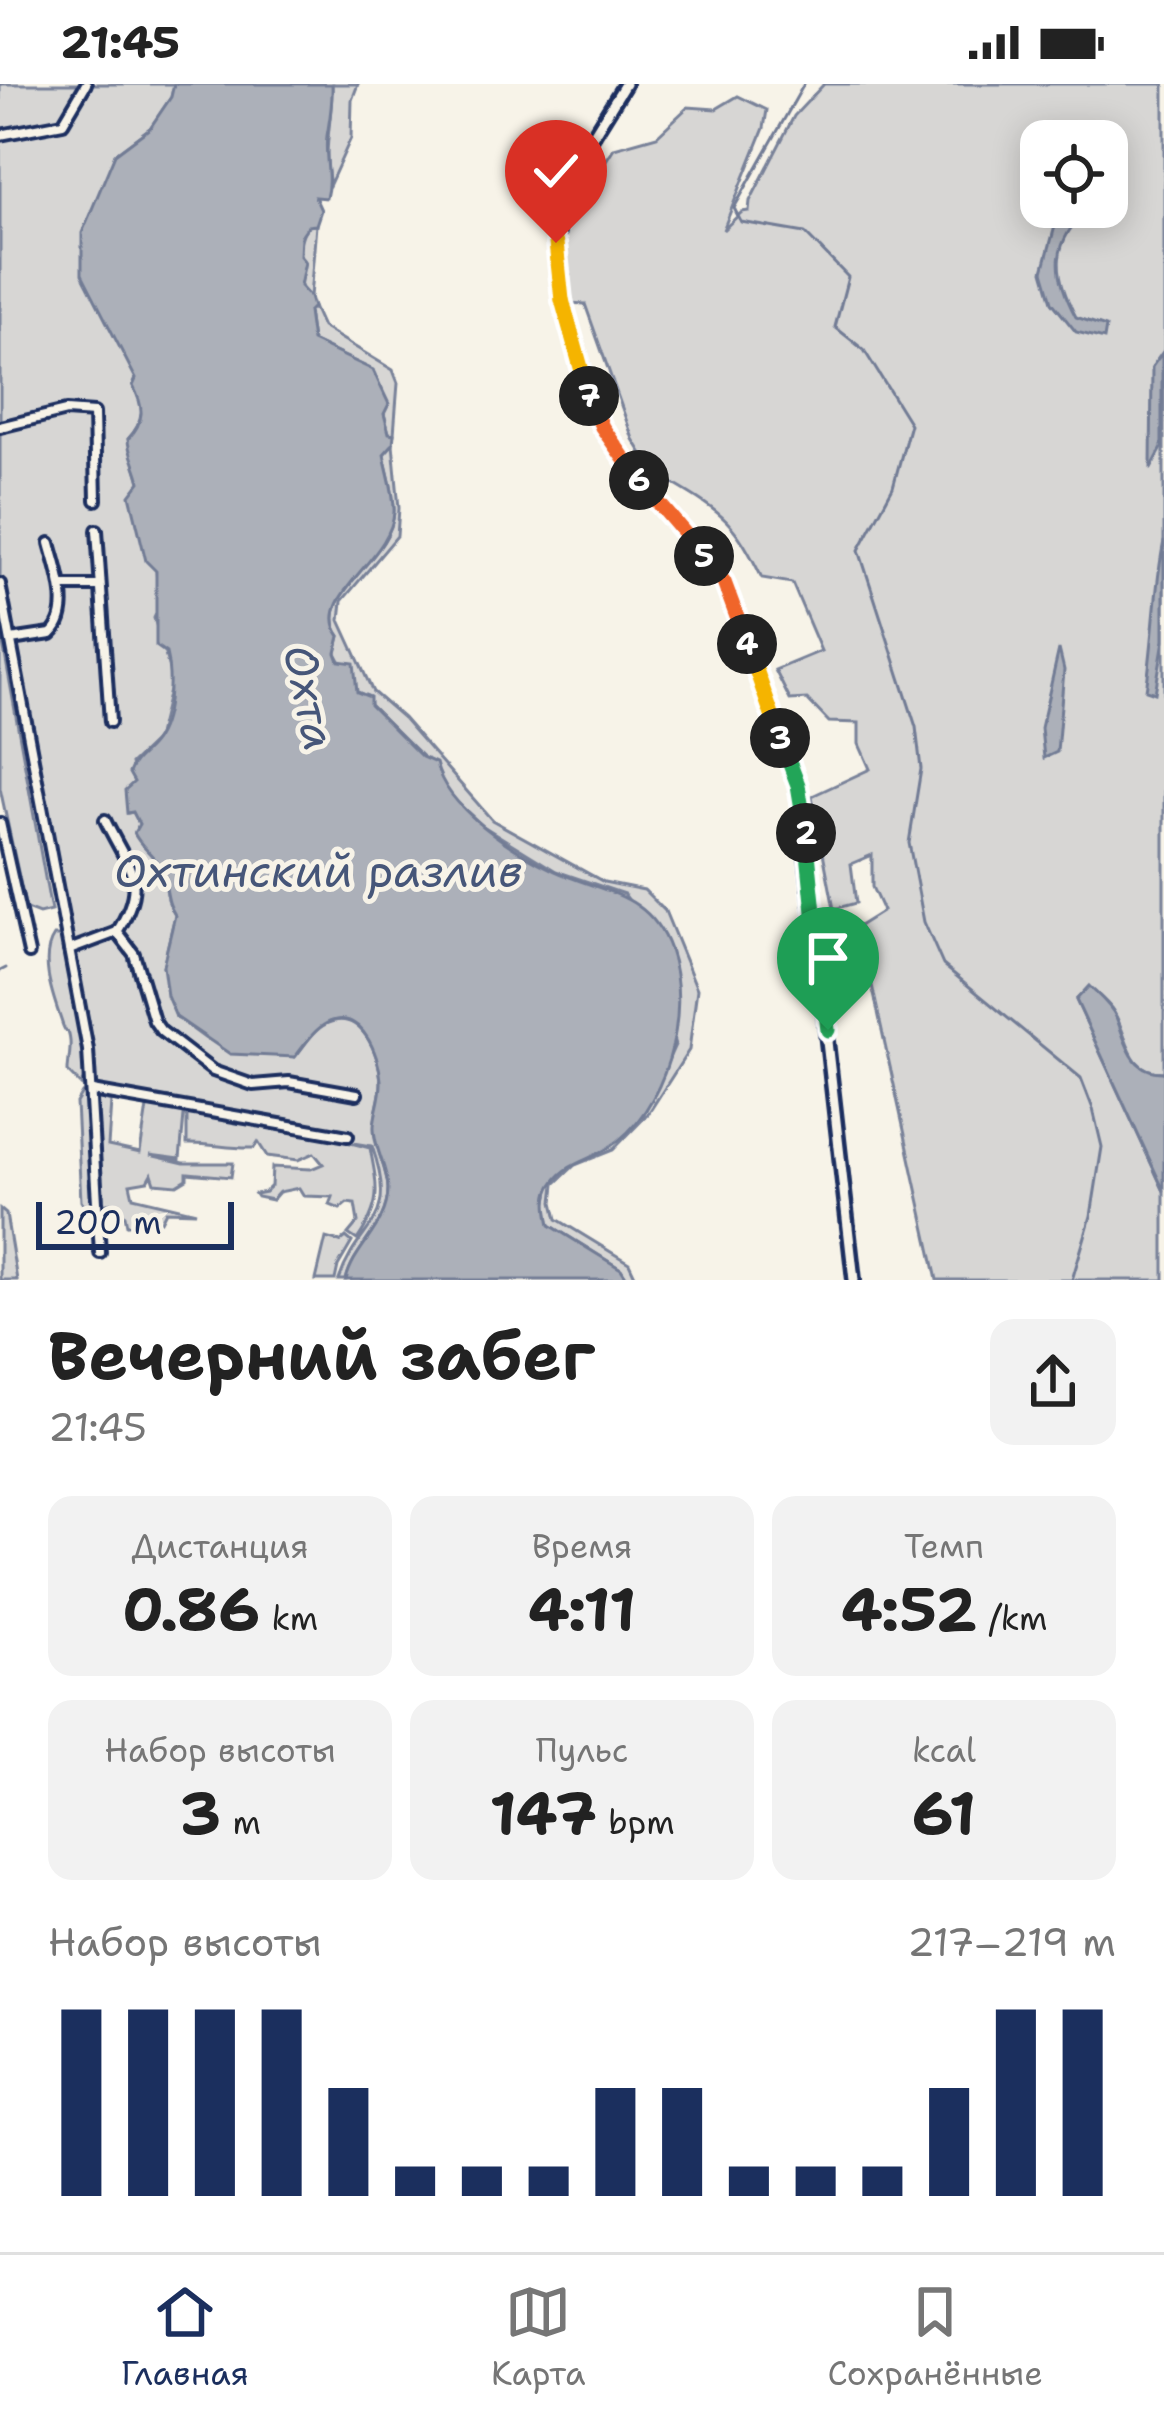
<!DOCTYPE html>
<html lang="ru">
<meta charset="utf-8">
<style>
body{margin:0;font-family:"Shantell Sans",sans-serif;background:#f2f2f2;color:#222;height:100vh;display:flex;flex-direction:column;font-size:45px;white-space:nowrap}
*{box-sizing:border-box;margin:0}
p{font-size:39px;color:#767676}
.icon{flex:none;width:66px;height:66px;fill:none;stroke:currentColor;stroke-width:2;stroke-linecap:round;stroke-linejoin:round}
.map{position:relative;height:1196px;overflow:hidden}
.panel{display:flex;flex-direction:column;background:#fff;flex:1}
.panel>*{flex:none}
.fabs{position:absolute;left:1020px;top:36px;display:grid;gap:24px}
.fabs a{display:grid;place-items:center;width:108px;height:108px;border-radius:24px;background:#fff;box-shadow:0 6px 30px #0003;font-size:60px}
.scale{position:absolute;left:36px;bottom:30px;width:198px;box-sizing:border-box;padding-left:12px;border:6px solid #1b2f5e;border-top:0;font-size:33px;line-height:42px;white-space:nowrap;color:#1b2f5e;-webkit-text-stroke:9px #f7f3e8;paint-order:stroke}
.pin{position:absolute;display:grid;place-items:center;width:102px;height:102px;color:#fff;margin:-123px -51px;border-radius:50% 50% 50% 0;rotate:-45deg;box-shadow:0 0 12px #0007}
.pin .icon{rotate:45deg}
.km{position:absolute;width:60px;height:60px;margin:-30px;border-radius:50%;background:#222;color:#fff;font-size:33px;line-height:60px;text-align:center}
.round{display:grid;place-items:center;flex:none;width:126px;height:126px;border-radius:24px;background:#f2f2f2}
.summary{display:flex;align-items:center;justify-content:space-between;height:204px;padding:0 48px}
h1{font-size:66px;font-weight:700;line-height:90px}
.metrics{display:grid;grid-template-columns:repeat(3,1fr);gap:18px;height:204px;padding:12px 48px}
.metrics div{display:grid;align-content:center;border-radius:24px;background:#f2f2f2;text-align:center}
.metrics b{font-size:60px;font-weight:700}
.metrics small{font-size:33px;font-weight:400}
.metrics p{font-size:33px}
.chart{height:336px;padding:24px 48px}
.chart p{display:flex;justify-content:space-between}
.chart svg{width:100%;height:216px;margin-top:12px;stroke:#1b2f5e;stroke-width:6}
.status{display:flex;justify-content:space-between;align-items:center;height:84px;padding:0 60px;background:#fff;direction:ltr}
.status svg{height:33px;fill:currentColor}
.tabs{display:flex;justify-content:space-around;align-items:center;height:168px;border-top:3px solid #e0e0e0;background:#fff;font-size:33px;color:#767676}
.tabs a{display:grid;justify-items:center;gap:6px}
.tabs .active{color:#1b2f5e}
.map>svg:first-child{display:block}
.green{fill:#d7d6d4;stroke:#798299;stroke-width:3;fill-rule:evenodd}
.water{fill:#acb0b9;stroke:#727c95;stroke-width:3}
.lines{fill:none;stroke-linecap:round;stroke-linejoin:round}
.stream{stroke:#727c95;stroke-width:3}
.minor-casing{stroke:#1b2f5e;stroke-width:16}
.tertiary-casing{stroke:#1b2f5e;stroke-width:18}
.minor{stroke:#f7f3e8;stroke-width:8}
.tertiary{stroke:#f7f3e8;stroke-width:9}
.split-1-casing{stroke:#fff;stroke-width:24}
.split-2-casing{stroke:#fff;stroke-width:24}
.split-3-casing{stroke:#fff;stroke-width:24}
.split-4-casing{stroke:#fff;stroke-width:24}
.split-5-casing{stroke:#fff;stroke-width:24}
.split-6-casing{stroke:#fff;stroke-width:24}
.split-7-casing{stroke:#fff;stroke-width:24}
.split-8-casing{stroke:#fff;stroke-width:24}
.split-9-casing{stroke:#fff;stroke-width:24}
.split-1{stroke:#22a559;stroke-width:15}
.split-2{stroke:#22a559;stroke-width:15}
.split-3{stroke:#22a559;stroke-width:15}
.split-4{stroke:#f5b400;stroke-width:15}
.split-5{stroke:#f0652b;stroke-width:15}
.split-6{stroke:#f0652b;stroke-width:15}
.split-7{stroke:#f0652b;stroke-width:15}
.split-8{stroke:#f5b400;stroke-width:15}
.split-9{stroke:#f5b400;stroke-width:15}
.labels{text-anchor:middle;stroke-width:10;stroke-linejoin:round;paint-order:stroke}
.water-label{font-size:45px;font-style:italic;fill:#465679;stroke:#f7f3e8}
</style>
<div class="status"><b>21:45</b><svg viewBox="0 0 49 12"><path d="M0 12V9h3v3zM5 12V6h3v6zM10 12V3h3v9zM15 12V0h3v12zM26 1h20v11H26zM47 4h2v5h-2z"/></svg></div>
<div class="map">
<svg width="1164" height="1196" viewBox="0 0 1164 1196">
<rect width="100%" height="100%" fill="#f7f3e8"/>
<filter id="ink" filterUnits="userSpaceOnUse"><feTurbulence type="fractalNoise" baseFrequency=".00833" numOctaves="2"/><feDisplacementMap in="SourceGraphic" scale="24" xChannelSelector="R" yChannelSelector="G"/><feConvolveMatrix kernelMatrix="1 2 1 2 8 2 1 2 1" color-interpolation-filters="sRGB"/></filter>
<g filter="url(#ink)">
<g class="green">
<path d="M0,0H174L171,13L150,44L115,70L106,99L136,295L133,302C145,323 145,337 128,355L140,398L156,487L159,523L154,534L172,594L157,655L131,680L135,698L128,729L133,728L140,740L134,750C146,762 159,775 163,792C168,808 166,817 175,831L163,882L176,933L206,955L295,973C304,962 314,945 326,940C361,923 379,970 381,996C382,1014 372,1033 375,1051C377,1069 388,1088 388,1105C388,1143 354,1162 346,1196H339C359,1136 400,1143 372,1062L347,1058L370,1064C378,1105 382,1120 357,1156L348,1150L358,1138L355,1120L347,1119L340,1125L330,1121L333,1113L304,1112L299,1104L279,1108L272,1116L257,1113L255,1110L265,1108L271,1102L272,1083L311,1085L323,1080L314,1069L298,1076L267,1072L258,1058L254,1064C229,1065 210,1059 187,1060V1028L322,1051L185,1021L180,1075L150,1071L184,1079H233L231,1093L187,1089V1095L177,1101L155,1099L152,1090L148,1097L130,1100L133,1113L196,1128L166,1127L161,1137L127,1141L125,1131L114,1119H106L91,1132L81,1117L76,1019L82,1009L111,1018L108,1062L140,1069L148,1017L93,1005L0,505Z"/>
<path d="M332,0H358L352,16L351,54L330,100C322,66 333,34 332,0Z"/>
<path d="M824,0H1164V988C1124,989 1130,949 1111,924C1106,917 1096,910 1089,903L1076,916L1164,1107V1196H937L859,842L883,827L872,803V771L851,780L856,819L834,825L812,712L870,685L859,660V639L829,638L807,615L790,616L775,586L821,567L792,499L762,494C735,439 725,430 672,399L663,411L645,390L647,378L633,355L585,220L568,219C558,147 562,133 595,69L603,81L614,64L657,52L688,23L716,25L738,12L767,26L764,44L723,146L742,128L749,127L750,117L794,32ZM1041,57H1107V123H1041Z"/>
<path d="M316,141L310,213L304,210C296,193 296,158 307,142Z"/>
<path d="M313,223L322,243L393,286L398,299L394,350L389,349L373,286L312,257L308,227Z"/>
<path d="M393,360L399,424L397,452L342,517L340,536L373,608L403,634L492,736L604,798L644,806L665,827L697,905L689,966L648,1030L613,1066L575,1081L555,1100L553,1118L557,1135L629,1179L637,1196H628L621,1185L550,1141L546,1122L550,1101L575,1077L608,1064L644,1030L675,961L634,823L624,810L556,787L483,742L447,709L438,688L370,621L369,613L357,608L336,569L340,552C311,513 392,475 394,428C395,410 387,388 384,370Z"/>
<path d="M0,543L51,827L39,830L26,825L0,704Z"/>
<path d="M54,852H61C63,895 101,961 81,1001L68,988C68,978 71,967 70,957C68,941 67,955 62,939C54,915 38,875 54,852Z"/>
<path d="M0,1125L6,1130L17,1196H0Z"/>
<path d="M346,1153L352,1158L338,1182L335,1196H316L326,1154L340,1158Z"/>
</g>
<g class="water">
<path d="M174,0H332C333,19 330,33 327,52C324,73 332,93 326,114L315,113L321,126L316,141L308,142L301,152L300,172L305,178L300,202L310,213L313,223L308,228L312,257L373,286L389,320L384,330L389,349L394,350L393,360L384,370C387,388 395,410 394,428C392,475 311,514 340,552L336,569L339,577L354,579L357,608L370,613V621L422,673L436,679C446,725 514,767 555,787C602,809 650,808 670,866C692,929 666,1028 608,1064C588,1077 569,1078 554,1098C544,1110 547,1126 550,1141L621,1185L628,1196H346C354,1162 388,1143 388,1105C388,1084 373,1063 374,1042C375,1027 382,1012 381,996C379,970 361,923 327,939C314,945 304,962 295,973L230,970L176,933L167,912L163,882L175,831C166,817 168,807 163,791C158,772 142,766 134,749L139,740L133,728L127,729L125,706L134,698L129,689C134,674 146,670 154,658C170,636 172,595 166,569L156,562V487L146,477L130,411L140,398C137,383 128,369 128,355C145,337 144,323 133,302L136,295L82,190V149L115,70L150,44L171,13Z"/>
<path d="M1076,123H1090C1051,158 1052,188 1076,233L1106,243L1104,255L1076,248L1052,218L1043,187L1055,142Z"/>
<path d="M1162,269V364L1151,385L1152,283Z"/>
<path d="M1164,457V556L1155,609L1146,606C1154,556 1154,506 1164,457Z"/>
<path d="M1059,565L1064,586L1057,668L1044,674L1041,644Z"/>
<path d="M1089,902C1098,911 1111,921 1116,933C1127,959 1130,989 1164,988V1107L1076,916Z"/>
</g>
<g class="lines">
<g class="stream">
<path d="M804,0L734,124L741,138L805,149L848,193L835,243L864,266L910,340L893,403L859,466L916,643L921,685L909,759L924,838L943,881L1081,994L1093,1025L1102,1063L1091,1132L1072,1196"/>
<path d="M0,887L6,884"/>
</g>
<g class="minor-casing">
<g id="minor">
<path d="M0,51L63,39L86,0"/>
<path d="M0,343L66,327L94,329L96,416"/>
<path d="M97,446L110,638"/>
<path d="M0,500L88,966L100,1169"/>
<path d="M62,502H98"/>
<path d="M11,556L51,550C74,528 57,486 50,459"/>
<path d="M105,736C129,786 149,796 117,848L134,870L154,937L161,947L213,987L253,1001L289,998L357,1010"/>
<path d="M0,739L29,869"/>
<path d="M69,866L117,848"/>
<path d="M92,1007L348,1052"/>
</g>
</g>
<g class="tertiary-casing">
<path id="tertiary" d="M625,0L578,76L562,122L556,159L563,223L602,343L642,400L724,498L798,701L854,1196"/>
</g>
<use href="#minor" class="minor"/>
<use href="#tertiary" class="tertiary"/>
</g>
</g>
<g class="lines" filter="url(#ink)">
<g class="split-1-casing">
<path id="split-1" d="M816,848L828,946"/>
</g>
<g class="split-2-casing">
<path id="split-2" d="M806,749L816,848"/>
</g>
<g class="split-3-casing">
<path id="split-3" d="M780,654L798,701L806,749"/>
</g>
<g class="split-4-casing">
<path id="split-4" d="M747,560L780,654"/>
</g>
<g class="split-5-casing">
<path id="split-5" d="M704,472L724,498L747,560"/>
</g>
<g class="split-6-casing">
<path id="split-6" d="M639,396L704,472"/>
</g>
<g class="split-7-casing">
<path id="split-7" d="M589,312L602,343L639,396"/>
</g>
<g class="split-8-casing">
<path id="split-8" d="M562,216L589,312"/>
</g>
<g class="split-9-casing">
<path id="split-9" d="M556,159L562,216"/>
</g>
<use href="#split-1" class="split-1"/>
<use href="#split-2" class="split-2"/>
<use href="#split-3" class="split-3"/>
<use href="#split-4" class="split-4"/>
<use href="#split-5" class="split-5"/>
<use href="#split-6" class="split-6"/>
<use href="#split-7" class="split-7"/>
<use href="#split-8" class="split-8"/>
<use href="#split-9" class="split-9"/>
</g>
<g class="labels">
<g class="water-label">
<text transform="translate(310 613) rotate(78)" y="16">Охта</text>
<text x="318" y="803">Охтинский разлив</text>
</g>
</g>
</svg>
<div class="fabs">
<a><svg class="icon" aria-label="locate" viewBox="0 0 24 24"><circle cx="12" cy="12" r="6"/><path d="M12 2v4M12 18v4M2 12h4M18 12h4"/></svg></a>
</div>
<div class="scale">200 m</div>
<div class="pin" style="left:828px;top:946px;background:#1e9e55"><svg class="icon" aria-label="arrive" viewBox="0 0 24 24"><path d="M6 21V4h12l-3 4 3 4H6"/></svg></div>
<div class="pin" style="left:556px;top:159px;background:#d93025"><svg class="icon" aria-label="check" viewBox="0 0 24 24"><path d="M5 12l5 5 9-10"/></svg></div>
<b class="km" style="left:806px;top:749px">2</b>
<b class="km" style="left:780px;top:654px">3</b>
<b class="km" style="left:747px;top:560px">4</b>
<b class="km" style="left:704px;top:472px">5</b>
<b class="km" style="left:639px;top:396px">6</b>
<b class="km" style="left:589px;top:312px">7</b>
</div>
<section class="panel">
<div class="summary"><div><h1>Вечерний забег</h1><p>21:45</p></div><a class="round"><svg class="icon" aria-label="share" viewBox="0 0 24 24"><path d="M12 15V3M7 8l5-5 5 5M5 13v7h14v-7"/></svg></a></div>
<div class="metrics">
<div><p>Дистанция</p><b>0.86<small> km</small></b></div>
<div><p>Время</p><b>4:11</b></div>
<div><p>Темп</p><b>4:52<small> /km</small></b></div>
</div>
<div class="metrics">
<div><p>Набор высоты</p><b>3<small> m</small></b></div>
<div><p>Пульс</p><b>147<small> bpm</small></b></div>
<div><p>kcal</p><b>61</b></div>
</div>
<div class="chart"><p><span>Набор высоты</span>217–219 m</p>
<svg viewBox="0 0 160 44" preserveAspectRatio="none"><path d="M5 44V6M15 44V6M25 44V6M35 44V6M45 44V22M55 44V38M65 44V38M75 44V38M85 44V22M95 44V22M105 44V38M115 44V38M125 44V38M135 44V22M145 44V6M155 44V6"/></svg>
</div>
</section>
<nav class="tabs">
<a class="active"><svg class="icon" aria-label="home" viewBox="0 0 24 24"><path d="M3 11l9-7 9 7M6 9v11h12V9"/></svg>Главная</a>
<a><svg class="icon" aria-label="map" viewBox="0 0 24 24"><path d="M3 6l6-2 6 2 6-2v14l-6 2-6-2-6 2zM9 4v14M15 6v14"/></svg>Карта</a>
<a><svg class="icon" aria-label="saved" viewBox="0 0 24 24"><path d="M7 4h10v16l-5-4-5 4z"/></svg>Сохранённые</a>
</nav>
